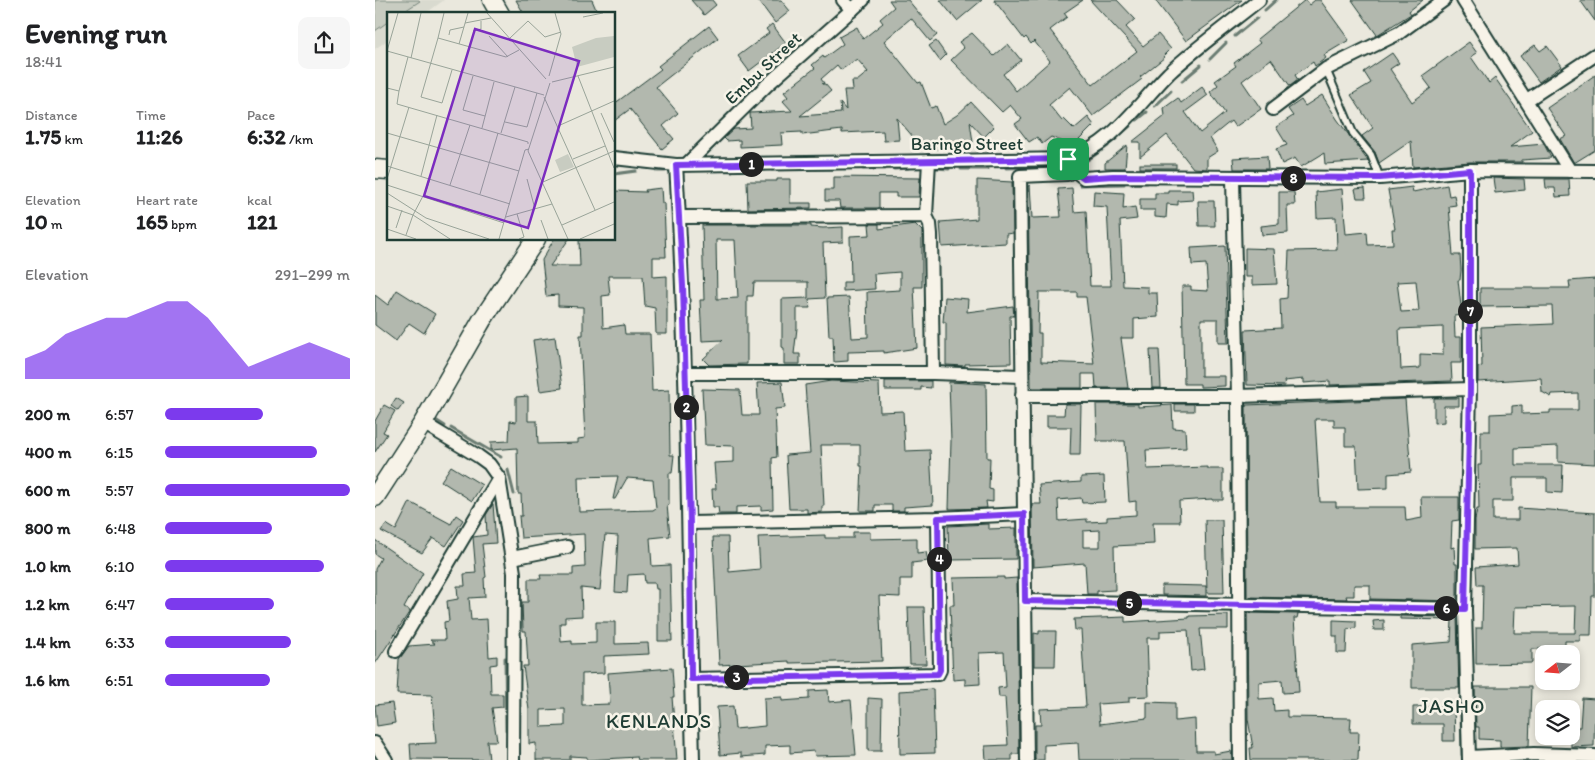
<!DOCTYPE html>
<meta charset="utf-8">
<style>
body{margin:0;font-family:Itim,sans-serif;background:#f6f6f6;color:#202124;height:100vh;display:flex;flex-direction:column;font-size:19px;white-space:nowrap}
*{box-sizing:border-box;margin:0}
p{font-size:16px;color:#757577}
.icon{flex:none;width:28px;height:28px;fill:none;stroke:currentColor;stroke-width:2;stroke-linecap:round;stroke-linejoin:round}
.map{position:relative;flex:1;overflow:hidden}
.panel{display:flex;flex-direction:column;background:#fff;width:375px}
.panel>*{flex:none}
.needle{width:32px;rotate:253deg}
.controls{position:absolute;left:1160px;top:645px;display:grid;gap:10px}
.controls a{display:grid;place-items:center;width:45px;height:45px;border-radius:10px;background:#fff;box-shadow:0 2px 8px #0003;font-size:25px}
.pin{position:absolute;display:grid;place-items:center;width:42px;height:42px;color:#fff;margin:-21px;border-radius:10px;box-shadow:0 2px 8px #0006}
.km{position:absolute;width:25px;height:25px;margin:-12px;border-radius:50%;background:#222;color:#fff;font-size:14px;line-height:25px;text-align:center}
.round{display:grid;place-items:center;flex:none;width:52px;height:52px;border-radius:10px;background:#f6f6f6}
.head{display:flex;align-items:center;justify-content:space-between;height:85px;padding:0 25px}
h1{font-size:28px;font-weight:700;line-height:38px}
.figures{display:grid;grid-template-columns:repeat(3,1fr);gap:8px;height:85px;padding:5px 25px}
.figures div{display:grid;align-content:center}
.figures b{font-size:21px;font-weight:700}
.figures small{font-size:14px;font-weight:400}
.figures p{font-size:14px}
.chart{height:140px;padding:10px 25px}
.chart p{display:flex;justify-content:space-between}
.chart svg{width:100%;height:90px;margin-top:5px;fill:#7c3aed;opacity:.7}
ul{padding:0 25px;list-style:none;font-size:16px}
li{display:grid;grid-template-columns:80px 60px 1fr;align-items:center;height:38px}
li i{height:12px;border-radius:6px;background:#7c3aed}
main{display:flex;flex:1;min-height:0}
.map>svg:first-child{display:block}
.built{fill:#d9dacf}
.green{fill:#c8ccc1;stroke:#74847a}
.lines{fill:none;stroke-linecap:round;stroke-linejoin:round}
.stream{stroke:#6a7c72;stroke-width:3}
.building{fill:#b2b8ae;stroke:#1f3d34;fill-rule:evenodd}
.lane-casing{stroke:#1f3d34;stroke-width:10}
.street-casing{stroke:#1f3d34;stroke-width:16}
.secondary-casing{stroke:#1f3d34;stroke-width:21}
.lane{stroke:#f7f3e8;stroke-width:6}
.street{stroke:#f7f3e8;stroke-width:12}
.secondary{stroke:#f7f3e8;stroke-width:18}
.route-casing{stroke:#fff;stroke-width:10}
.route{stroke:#7c3aed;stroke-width:6}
.labels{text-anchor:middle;stroke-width:5;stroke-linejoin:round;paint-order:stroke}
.street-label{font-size:18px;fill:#1f3d34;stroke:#f7f3e8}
.quarter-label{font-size:20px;letter-spacing:1px;fill:#1f3d34;stroke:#f7f3e8}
.inset-road{fill:none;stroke:#99a499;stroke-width:1}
.view{fill:#7b2cbf;fill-opacity:0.15;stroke:#7b2cbf;stroke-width:2.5}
.inset-edge{fill:none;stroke:#1f3d34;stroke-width:2.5}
</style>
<main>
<section class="panel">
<div class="head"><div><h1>Evening run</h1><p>18:41</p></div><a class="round"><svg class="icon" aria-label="share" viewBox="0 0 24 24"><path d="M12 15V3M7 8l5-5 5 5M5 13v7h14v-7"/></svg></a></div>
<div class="figures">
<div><p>Distance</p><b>1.75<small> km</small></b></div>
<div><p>Time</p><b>11:26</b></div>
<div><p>Pace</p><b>6:32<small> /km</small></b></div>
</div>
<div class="figures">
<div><p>Elevation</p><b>10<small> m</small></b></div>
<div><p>Heart rate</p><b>165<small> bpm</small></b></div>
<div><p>kcal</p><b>121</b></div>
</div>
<div class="chart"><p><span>Elevation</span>291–299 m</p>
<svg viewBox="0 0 160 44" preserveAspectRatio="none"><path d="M0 44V34L10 30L20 22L30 18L40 14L50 14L60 10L70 6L80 6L90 14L100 26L110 38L120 34L130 30L140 26L150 30L160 34V44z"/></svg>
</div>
<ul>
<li><b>200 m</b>6:57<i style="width:53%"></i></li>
<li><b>400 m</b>6:15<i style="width:82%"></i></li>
<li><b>600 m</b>5:57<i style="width:100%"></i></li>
<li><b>800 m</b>6:48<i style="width:58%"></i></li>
<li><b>1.0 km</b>6:10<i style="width:86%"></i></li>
<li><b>1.2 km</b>6:47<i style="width:59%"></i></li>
<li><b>1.4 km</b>6:33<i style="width:68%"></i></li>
<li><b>1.6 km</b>6:51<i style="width:57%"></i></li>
</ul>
</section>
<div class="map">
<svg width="1220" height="760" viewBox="0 0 1220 760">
<rect width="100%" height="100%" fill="#eae8dd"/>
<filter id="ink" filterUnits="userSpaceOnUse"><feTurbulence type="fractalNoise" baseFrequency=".02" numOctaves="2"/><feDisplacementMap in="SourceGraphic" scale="10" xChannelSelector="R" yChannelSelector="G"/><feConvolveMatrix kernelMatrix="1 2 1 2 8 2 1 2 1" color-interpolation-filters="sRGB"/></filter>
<g filter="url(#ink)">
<path class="built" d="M0,0H69L50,14H14V39L0,49Z"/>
<path class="green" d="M0,0H44L45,1L25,14H14V21L0,31Z"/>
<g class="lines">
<g class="stream">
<path d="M890,10L901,0"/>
<path d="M860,36L882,18"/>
<path d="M835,59L851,43"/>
<path d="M1207,71L1220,63"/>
<path d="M807,81L826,65"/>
<path d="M780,106L796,91"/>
<path d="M762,120L772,112"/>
<path d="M740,139L755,126"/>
<path d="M711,161L733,146"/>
<path d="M561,168L574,169"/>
<path d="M631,168L692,166"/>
<path d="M440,169H460"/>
<path d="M488,169H510"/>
<path d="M519,169L533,168"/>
<path d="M586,169H613"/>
<path d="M349,170L357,171"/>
<path d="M364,170H389"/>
<path d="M397,170L409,169"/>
<path d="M282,171H290"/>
<path d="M239,174L261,171"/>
<path d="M756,184L772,183"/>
<path d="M705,185L749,184"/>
<path d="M111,331L140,286"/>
<path d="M89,368L105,341"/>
<path d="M59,419L70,426"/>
<path d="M76,428L126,457"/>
<path d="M133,470L139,494"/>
<path d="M130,658L131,730"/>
<path d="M1085,707L1086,693"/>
<path d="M1086,714L1087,755"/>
</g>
</g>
<g class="building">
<path d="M141,0H217L223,14H149Z"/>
<path d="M316,0H337L341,5L329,15Z"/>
<path d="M383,0H406L415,11L400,23Z"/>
<path d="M514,0H533L562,35L555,41L536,18L509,41L543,83L546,82L556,108L561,106L568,124L582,115L596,102L619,127L609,137L595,122L598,142L550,151L522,118L524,140L509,141L508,131L467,133V130L427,135V132L406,133L407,145L365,147V140L352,141L349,138L359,129L376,128L375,113L417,111L408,101L413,97L409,92L440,68L437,65L448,56L449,58L468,44L464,37L482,27L488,39L508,23L505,19L519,7ZM482,59L493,72L482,81H477L478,90H469L471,110L465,103L466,113L425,116L456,91L450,84H447L449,83L446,79L462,65L466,70Z"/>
<path d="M565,0H607L582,21Z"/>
<path d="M619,0H708L689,13L692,17L675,30L718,85L762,51L715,0H742L760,19L751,27L768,46L783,34L796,49L789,56L790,57L765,77L767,79L718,116L695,87L674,105L687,121L689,119L699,129L713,117L719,125L702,142L691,143L676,137L667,144L662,137L654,142L640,124L647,119L635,105L627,112L576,60L589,48L584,42L597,33L619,56L633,44L646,60L628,74L641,91L675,61L659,41L656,44L651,37L649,39Z"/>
<path d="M780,0H867L811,41Z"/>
<path d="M930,0L934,5L940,0H945L974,40L949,55L951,58L940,66L938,62L920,75L923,80L915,86L896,59L867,81L886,109L860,127L856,121L835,138L843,151L832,158V169L818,168L792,135L765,157V142H757L790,116L789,108L803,98L806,103L827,87L833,95L810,112L825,133L850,113L835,92L843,85L840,81L861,66L859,63L885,43L882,39Z"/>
<path d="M977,0H1048L1034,11L1036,14L1002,35Z"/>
<path d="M1205,0H1220V21Z"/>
<path d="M397,24L411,43L374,71L363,56L394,33L391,29Z"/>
<path d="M334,26L343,38L281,87L303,113L288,126L299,139L287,149L255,109L239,121V104L286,69L283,66Z"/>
<path d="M561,41L571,55L565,61L554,46Z"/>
<path d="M1094,42L1102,53L1096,57L1114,83L1120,78L1157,131L1135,147L1169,144L1176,158L1147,160V162H1095L1038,167L1036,141L1004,163L1000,152L987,136L998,128L976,95L996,83L989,72L1017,53L1024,63L1015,69L1037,102L1056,88L1047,76Z"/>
<path d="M1160,45L1165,51L1172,46L1187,66L1164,82L1145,56Z"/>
<path d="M1220,75V150L1199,163L1185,139L1191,136L1172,108Z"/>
<path d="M947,95L962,119L993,161L950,164L949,153L926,167L920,158L907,164L901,149L912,145L901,127L918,116L913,109L926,100L930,106Z"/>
<path d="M752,145L750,168H730V163Z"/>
<path d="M892,156L893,169H859L858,158Z"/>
<rect x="765" y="164" width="36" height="4"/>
<path d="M459,177L545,178L544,197H521V193H504V208H465L464,201H450V190H459Z"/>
<path d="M1118,178L1149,179L1150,190L1120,193Z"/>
<path d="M402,179H415V203H436V208L373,209L372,181H402Z"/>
<path d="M1170,179H1194L1195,196L1181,197L1180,188H1171Z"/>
<path d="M602,180L637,182L638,233L631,234V243L567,247L565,222L602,219Z"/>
<path d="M655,185L657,218L686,217L683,189L697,188L699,212L711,211L715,286H736L732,207L718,206L719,191L749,193L748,209L760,207L762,219L745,221L748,286L773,287V293H782L783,317L759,319V338H746L753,388H721L720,374H707V388H658L656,386L653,186ZM664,292H702V297H711L719,364L666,362V333H663Z"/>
<path d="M1072,185L1074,196L1079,195L1081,205L1074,206L1078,255H1085L1086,270L1085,280H1083L1087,315L1079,316L1080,337H1086V363H1076L1077,381L955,385V381L929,383V379L909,381L910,386L872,385L870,330L906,328L905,299L912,298L914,251L962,250L961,217L942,218L941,192L967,189L971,234L992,232L993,245L1018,244L1017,229H1020L1013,190L1037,187L1038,192ZM1041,281L1044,311L1026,312L1022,282ZM1068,327V355L1045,354V368L1026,369L1024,329Z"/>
<path d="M286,188L287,203H289L291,257H278V277L292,276V334H281L280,308L270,306L268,276H233L235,295L227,296L228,328L249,325L250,334H275L277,391L294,390L295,455H299L297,473H294V505H292L295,536L275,538L277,566L295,565L297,641H283V589H281L280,583H270L269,574L253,575L252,593L240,592L243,536L230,535L225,590L206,588L207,616L190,617V623H185L186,642L197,641V644L221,643V622H240V644L273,643L274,654L229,656V673L207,674V705L235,704L233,673L297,668L299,697H297L302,760H263L262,757L212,760V757L195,756V760H161V743L154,744V710L148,666H153L151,631H148L147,602H153V579H166L165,575H198V568L210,567L209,534L146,538L144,516H147L146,494H143L142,448L116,450V442L134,441L135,421L141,422V397L153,396V421H162L163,444L203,443V439L210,438L205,335H208V307L183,306V295L171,296L167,260L179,239H194L175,266H205L204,240L239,239V191L271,192L270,190ZM243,476L238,499H240L252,478L278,480L281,508L278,510L204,512L203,477ZM190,709V726L166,727V710Z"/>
<path d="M990,188L991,198H982L980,189Z"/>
<path d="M793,190H817L818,200L803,201V205L792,204L791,218L780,217V210H765V199H780V193H793Z"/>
<path d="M904,192H919L920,205H912L913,233L887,235L886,226L904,224Z"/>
<path d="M823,201H839L840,226H824Z"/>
<path d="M494,224H504V229L540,224L547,231V287H539L542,348L509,353V351L473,352V361L459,362L458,336H454L452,298L474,297L477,338L493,337L492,292L525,290V272L499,274L500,289L468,291V282H476L475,236L495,235Z"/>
<path d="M327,225H436V227L448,228L468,227V242L448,243L450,298L434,299L435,308H422V328L419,354H425V364H409V348L407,347V299L433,298V282H379L378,296H372V364L334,365L328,359L348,340L327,341L325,300H329ZM341,240H360L363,298L342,299Z"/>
<path d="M850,246L853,343H843V319H826V376H850V386L825,387V384H809L807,286H816V290L833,291L831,264L817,265L816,248Z"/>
<path d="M870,248L899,249L902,284L877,285V277H870Z"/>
<path d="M1220,279V464L1183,462V446L1140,448V465H1188L1187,493L1172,492V478H1138V501H1118V520H1143V508L1220,513V596H1217L1216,635H1205V641H1190V649H1157V663L1101,664V628H1107L1108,585H1102L1101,567L1143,564L1142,548L1100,549V520L1102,509H1104L1103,465H1106V431H1115V414L1137,413V406L1147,405V414L1175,413V410H1203V393L1177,394L1176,397L1167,392L1166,378L1103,382V367L1107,366L1106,327L1178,324L1177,306L1105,307V288H1195L1194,281ZM1201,606L1200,633H1139L1140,607Z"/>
<path d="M22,290L60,314L49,333L34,323L21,341L0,325V295L13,305Z"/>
<path d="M570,297L593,299L592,312L638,306L639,316H635L636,363L590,364V366L571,365V322H568Z"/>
<path d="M180,337L187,388L165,391L158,340Z"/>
<path d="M775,350H784L786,388H777Z"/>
<path d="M456,381L504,383L505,412L528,411L530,451L555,450L558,505L529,507V511H517V505H500V511H485L487,466H485V445H446L449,506H447V512L432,513V509H414L411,455L435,453L430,385Z"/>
<path d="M510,381H556V388L546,387V390H510Z"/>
<path d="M407,382L410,408L400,409L402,457L397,458L398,509L386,510V506L361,507V514H344L343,507H338L337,489H341L339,463L359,462V446L330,445L327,389L365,390L367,415H384L382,383Z"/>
<path d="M574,382L611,384L612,458H615L614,489L618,490V502L611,501L612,508L574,509L576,441Z"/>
<path d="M21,398L29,403L23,411L16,406Z"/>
<path d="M1059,398H1084V406H1069V422L1059,423Z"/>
<path d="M1030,399L1036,472L1013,474V488L983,489L981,446H970V427H959V419H940L945,502H961V507H1030L1031,521L1047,518L1046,497H1084V520L1077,521L1076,548L1079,547L1080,564H1082V601L995,599V585H979V596H971L972,599L872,597L871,405Z"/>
<path d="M690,404H706L705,455H695L696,427H672V415H689Z"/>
<path d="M721,404H763V407L797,405L798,428L810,429L811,448L771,450L772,469L833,467V469H848V500H837V499L804,501L805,522H778L779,544L739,546L740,590L722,591V594H712L710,563L658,567L657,504H666L664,485L706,482V477L729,476L730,502L707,503L706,498L683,500L684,521L712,519V522L732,521V517L761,515V501L754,502L750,441H722ZM725,530V547H708V531Z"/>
<rect x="800" y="404" width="19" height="7"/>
<path d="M9,405L20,411L8,432L12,434L0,452V421Z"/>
<path d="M76,466L107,485L97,501L66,481Z"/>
<path d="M35,502L76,524L81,515L88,520L71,546L58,538L47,553L6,531L11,524L21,530Z"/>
<path d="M118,504L121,543L107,544L111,577L109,578L110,597L94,598L96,620L112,619L114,657L122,656V664L115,665L116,694H128V707L117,708L122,741H112L114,760L36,759L35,744L61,743L57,695L22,694L24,659L34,646L60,644L55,640H70L69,622L74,621L72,601L83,599L82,586H90L89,574L101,573L98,537L112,535L111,515Z"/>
<path d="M830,520H847L849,593H832Z"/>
<path d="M613,524V529L641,528V559L574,560L573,526Z"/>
<path d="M478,532H495V539L542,538V553L551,552L553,561L537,563V579H525V597L504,596L507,661L414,663V661L344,665L338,537H353L354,572L385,569L383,537L450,535V538H478Z"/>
<path d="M0,540L48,573L29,608L35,611L0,664V569L6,558L0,554Z"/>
<path d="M629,577V579L642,578L644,754H637V760H611L610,746L633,745L630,697H624L623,688L631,687L629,652L604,653L605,684L590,685V679L578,680L575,605H579L578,578Z"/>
<path d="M787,585L831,586V596L787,595Z"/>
<path d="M533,607H549L551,664H535Z"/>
<path d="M872,613L923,614L922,618H919L924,692L908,693L907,680L884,682V699L898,698L899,711L912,710V717L976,718L975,732H984L983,760H876L875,748H878L873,719Z"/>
<path d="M853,615V629H825L829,669L816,671L813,630L785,631V638H772L774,696L754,697V702L723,704L725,724L772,718V702L800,703V721L820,719L821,751H839V754L856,751L857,760H704L703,743L669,745V760H660V725H666L665,709L711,707L706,630H700L699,619L750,617V622L814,618V616Z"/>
<path d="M1025,616L1082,617L1084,688H1037V645L1076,642L1077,620L1025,619Z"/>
<path d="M958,620L981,621V628L972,629L971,653H962V636H958Z"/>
<path d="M1009,620V630H999L998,621Z"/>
<path d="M664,631H681L680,666H659V633L664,634Z"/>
<path d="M1100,687H1156L1154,746L1125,747V740L1104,739V727H1101Z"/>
<path d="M558,689L560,753L525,754L524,691Z"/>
<path d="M453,690L454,702L476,700L481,755L440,756L439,751L415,753V745L390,746V755L366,757V753L345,755L342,707L358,706L360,729L390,726L389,698L407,697V701L434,699V691Z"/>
<path d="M493,698L507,699L506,751H493Z"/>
<path d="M1207,698L1220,699L1219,746L1196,747V727H1205Z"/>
<path d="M17,703L20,723L2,726L0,705Z"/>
<path d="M1079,706L1080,741H1068V724H1038V707Z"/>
</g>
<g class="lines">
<g class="lane-casing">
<path id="lane" d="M951,69L978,133L996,155L1005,178"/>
</g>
<g class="street-casing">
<g id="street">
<path d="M468,0L477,10"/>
<path d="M1088,0L1195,171"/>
<path d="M1152,100L1220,55"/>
<path d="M898,109L951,69L1024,33L1069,0"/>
<path d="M239,158L301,165L693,159C736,147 764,103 794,73C822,47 854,24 884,0"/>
<path d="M313,163L392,85L488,0"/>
<path d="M695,163L699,170L709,178L738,176L1005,178L1095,170L1220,171"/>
<path d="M301,165C313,363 313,562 318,760"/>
<path d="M858,179L863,396L865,760"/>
<path d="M551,216L554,161"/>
<path d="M304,217L551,216L555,224L556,234L558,373"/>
<path d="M309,373H558L646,376"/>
<path d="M647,396H863L1095,389"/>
<path d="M48,423L103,456L114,464L124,478L139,573L138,760"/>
<path d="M315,523L563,518L649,514"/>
<path d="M137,558L192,547"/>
<path d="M650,601L1090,609"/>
<path d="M21,651L124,478"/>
<path d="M316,679L563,674L565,670L563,518"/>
<path d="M0,743L11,760"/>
<path d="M1094,757L1159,754L1220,756"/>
<path d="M652,760L645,176L692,174L699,170"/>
<path d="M1094,760L1090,609L1095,389V170"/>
</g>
</g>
<g class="secondary-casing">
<g id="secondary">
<path d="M117,0L125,14"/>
<path d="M0,169L14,170"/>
<path d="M0,497L48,423L107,320L161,239"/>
</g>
</g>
<use href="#lane" class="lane"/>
<use href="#street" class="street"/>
<use href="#secondary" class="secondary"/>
</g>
</g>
<g class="lines" filter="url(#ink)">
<g class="route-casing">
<path id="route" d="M693,159L698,170L709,178L738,176L1005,178L1095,170V389L1090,609L650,601L649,514L563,518L565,670L563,674L316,679L315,524L308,286L301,165Z"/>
</g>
<use href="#route" class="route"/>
</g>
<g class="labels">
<g class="street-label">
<text transform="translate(388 68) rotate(-43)" y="6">Embu Street</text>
<text x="592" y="150">Baringo Street</text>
</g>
<g class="quarter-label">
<text x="1077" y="713">JASHO</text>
<text x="284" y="728">KENLANDS</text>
</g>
</g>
<g transform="translate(12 12)">
<rect width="228" height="228" fill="#eae8dd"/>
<path d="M227,24V45L190,55L185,35L209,26ZM181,142L187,155L173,160L168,148Z" fill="#c8ccc1"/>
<path class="inset-road" d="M57,1L51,26L119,45L132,38M100,1L159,67M196,5L216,1M78,11L104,6M86,19L94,17V9M62,23L63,18L77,15M102,24L121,45M51,26L34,85L55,91L65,58M123,26L141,9L158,25L174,20M72,32L81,1M0,39L157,83M0,39L11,1M24,46L34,1M86,64L76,98L98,104M162,64L174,22L168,1M191,64L227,156M165,70L227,55M163,71L141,139L181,227M0,76L12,79L21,45M12,79L10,92L141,130V132M157,85L208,198M214,101L227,130M118,110L140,115L150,81M171,114L227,89M95,116L107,70M0,121L132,159M114,121L128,75M186,147L218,134M0,154L123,192M34,164L50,103M0,167L22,95M140,167L148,197M156,170L227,139M0,173L117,211M63,173L83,113M0,181L39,206L102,227M93,182L111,121M37,185L43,167M0,194L26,203L36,184M130,202L137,225L132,227M119,205L165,192M154,208L161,227M175,213L227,190M9,216L15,198M0,217L29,227M19,223L26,203L63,227M112,227L138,138L142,137M193,227L227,212"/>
<path class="view" d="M88,17L192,49L141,216L37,184Z"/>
<rect width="228" height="228" class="inset-edge"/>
</g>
</svg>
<div class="controls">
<a><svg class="needle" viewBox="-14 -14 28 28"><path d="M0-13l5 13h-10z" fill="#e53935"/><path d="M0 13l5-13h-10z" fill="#757577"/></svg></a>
<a><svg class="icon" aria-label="layers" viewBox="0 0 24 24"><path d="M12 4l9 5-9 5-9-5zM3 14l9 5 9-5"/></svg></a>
</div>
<div class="pin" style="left:693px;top:159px;background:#1e9e55"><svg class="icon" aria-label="arrive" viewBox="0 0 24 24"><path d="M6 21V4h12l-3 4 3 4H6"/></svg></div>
<b class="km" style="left:376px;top:164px">1</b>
<b class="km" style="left:311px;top:407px">2</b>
<b class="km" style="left:361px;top:677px">3</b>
<b class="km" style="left:564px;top:559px">4</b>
<b class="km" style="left:754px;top:603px">5</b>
<b class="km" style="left:1071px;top:608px">6</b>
<b class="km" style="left:1095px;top:311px">7</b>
<b class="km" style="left:918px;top:178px">8</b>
</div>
</main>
